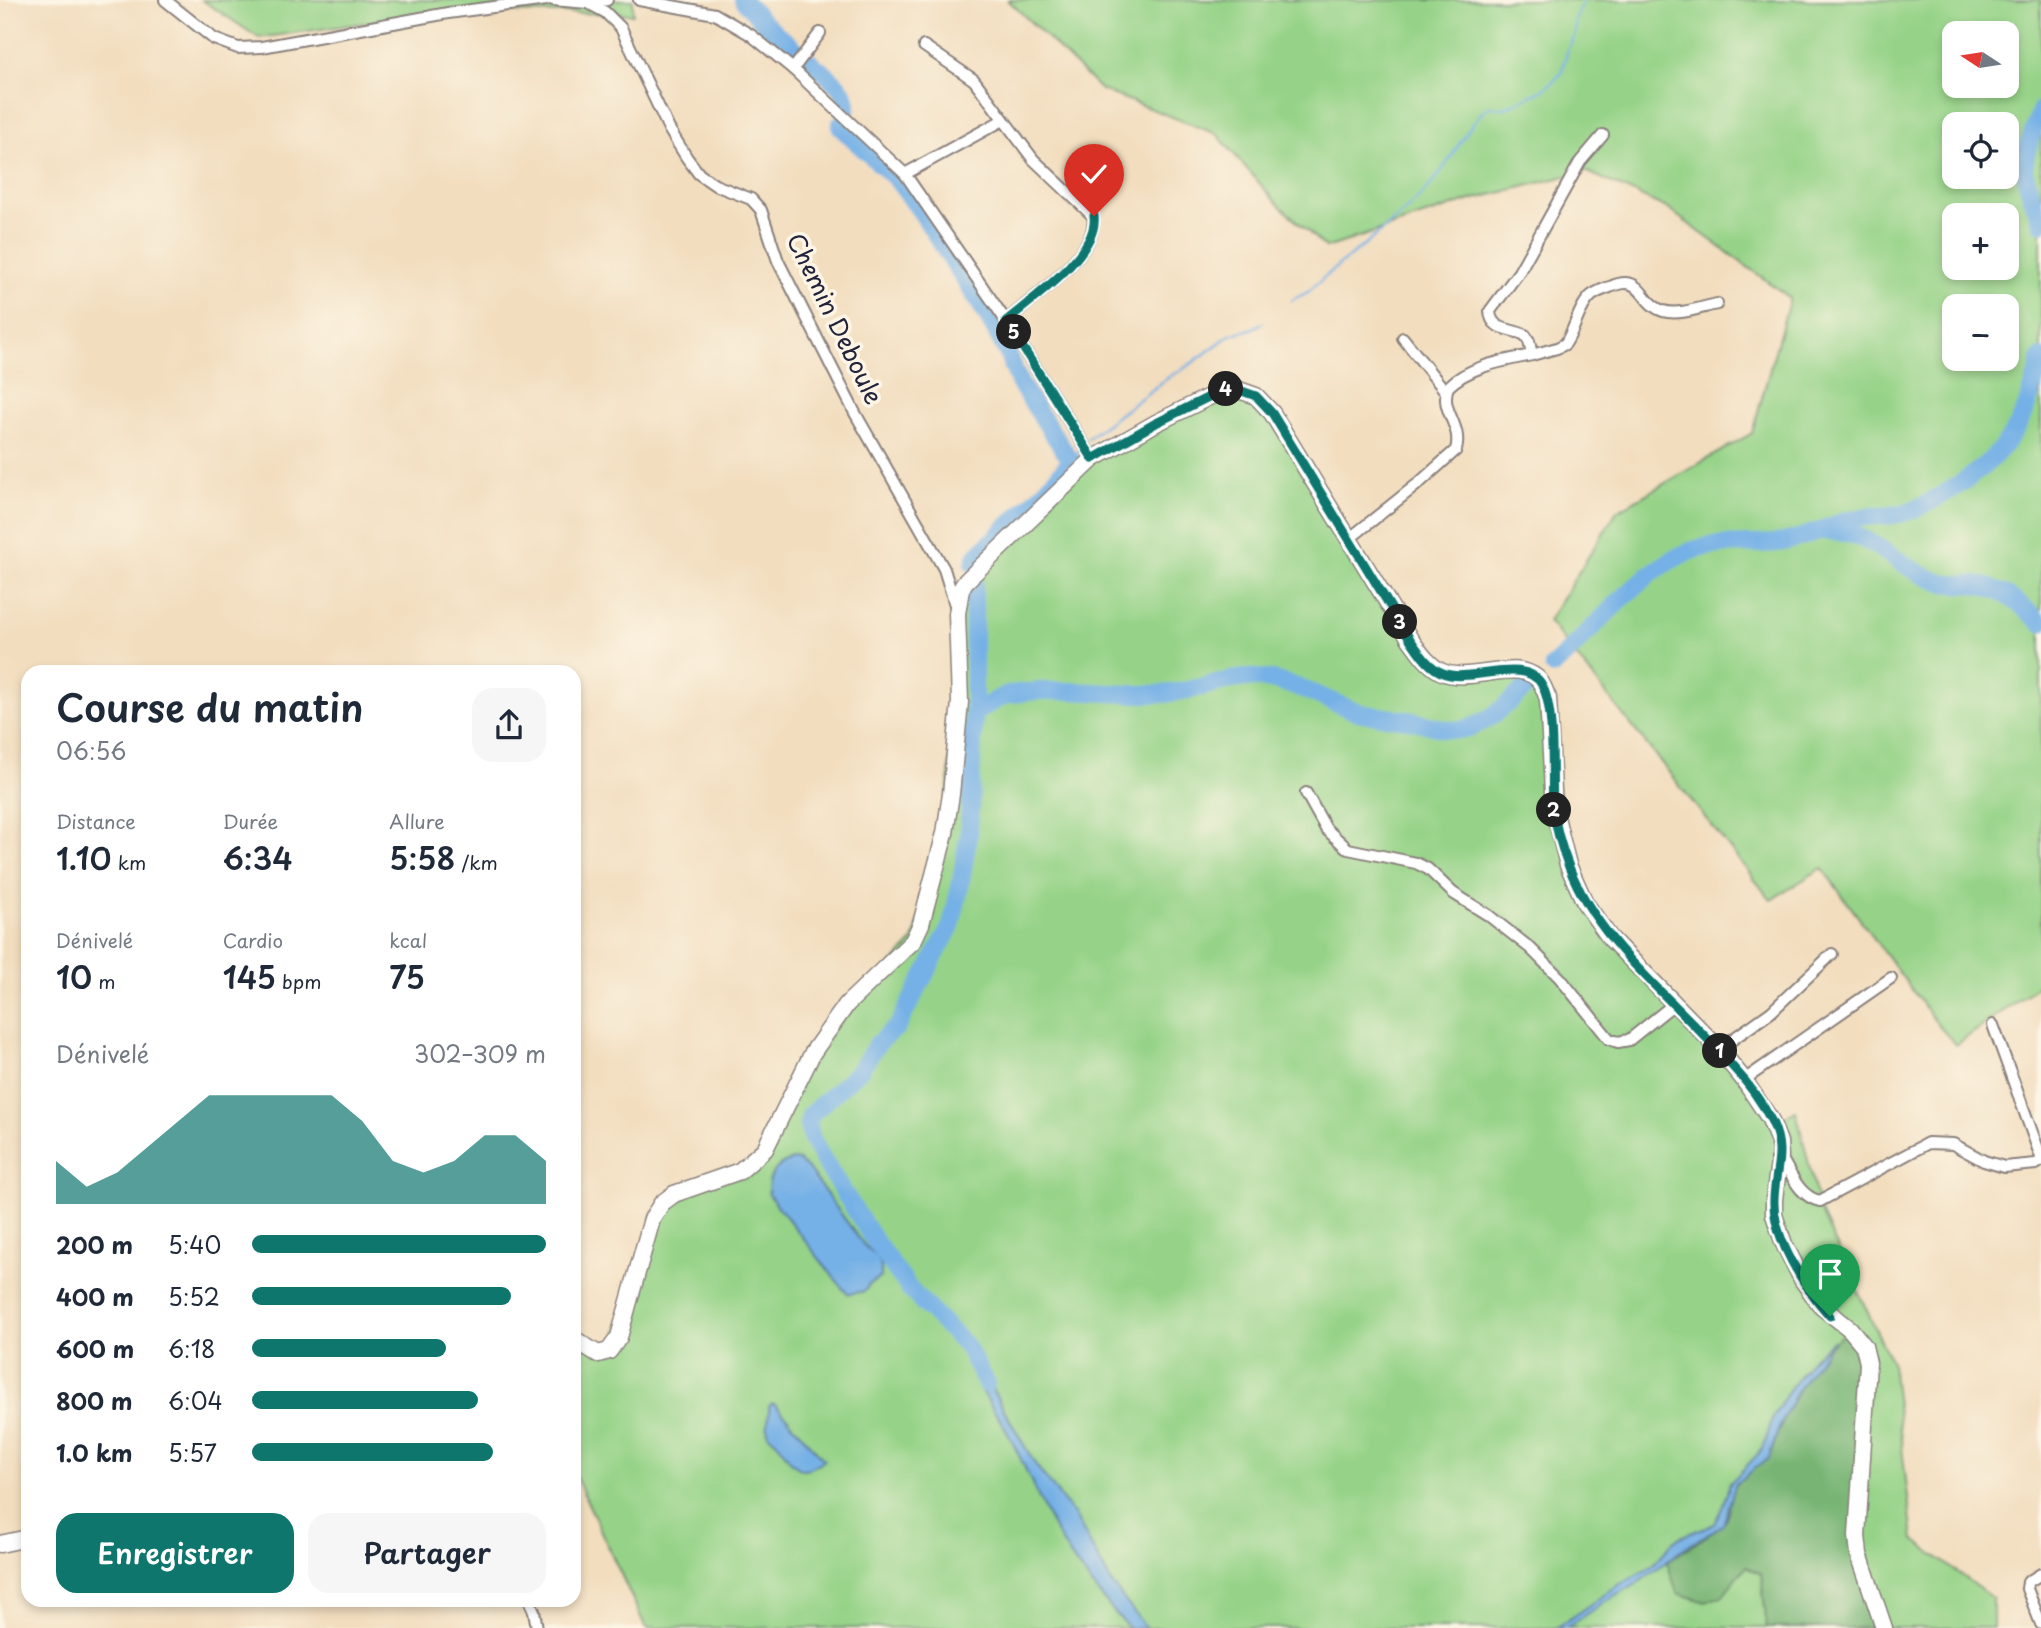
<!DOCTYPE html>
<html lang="fr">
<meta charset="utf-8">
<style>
body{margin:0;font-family:"Playpen Sans",sans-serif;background:#f6f6f7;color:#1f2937;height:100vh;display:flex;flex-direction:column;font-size:26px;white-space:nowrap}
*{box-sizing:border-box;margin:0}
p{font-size:23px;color:#747a83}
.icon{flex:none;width:38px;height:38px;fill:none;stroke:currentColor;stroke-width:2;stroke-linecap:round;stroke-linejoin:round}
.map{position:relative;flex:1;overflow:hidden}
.drawer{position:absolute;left:21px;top:665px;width:560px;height:942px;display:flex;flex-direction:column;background:#fff;border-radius:21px;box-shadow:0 4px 10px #0003}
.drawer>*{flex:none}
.needle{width:46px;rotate:282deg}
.buttons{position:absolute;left:1942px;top:21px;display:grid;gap:14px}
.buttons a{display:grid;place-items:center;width:77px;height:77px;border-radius:14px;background:#fff;box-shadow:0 4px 10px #0003;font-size:35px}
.pin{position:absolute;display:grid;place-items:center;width:60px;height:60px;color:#fff;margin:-72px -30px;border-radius:50% 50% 50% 0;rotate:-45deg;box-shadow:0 0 7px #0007}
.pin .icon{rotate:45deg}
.km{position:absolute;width:35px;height:35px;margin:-18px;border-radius:50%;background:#222;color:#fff;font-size:19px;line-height:35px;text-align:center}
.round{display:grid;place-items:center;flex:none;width:74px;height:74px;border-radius:21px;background:#f6f6f7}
.summary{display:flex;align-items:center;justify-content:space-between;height:119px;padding:0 35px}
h1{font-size:38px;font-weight:600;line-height:52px}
.figures{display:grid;grid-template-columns:repeat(3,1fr);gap:10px;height:119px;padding:7px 35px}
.figures div{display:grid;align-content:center}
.figures b{font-size:30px;font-weight:600}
.figures small{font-size:19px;font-weight:400}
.figures p{font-size:19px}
.chart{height:196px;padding:14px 35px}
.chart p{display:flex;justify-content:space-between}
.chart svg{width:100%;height:126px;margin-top:7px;fill:#0f766e;opacity:.7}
.cta{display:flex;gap:14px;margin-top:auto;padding:14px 35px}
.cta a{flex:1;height:80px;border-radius:21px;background:#0f766e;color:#fff;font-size:28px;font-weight:600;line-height:80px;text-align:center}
.cta a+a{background:#f6f6f7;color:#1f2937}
ul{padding:0 35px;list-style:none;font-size:23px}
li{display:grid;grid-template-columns:112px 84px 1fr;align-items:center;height:52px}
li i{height:18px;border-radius:9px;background:#0f766e}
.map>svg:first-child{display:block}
.green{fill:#96d388;stroke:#5c7a62;stroke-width:2;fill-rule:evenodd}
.forest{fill:#78b574;stroke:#4d6c58;stroke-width:2}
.water{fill:#74b0e6;stroke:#4b6990;stroke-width:2}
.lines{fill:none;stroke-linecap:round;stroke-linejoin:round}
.stream{stroke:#74b0e6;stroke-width:2.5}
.river{stroke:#74b0e6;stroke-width:18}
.street-casing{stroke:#8a807c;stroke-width:14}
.secondary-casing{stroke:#8a807c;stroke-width:19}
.street{stroke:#fff;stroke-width:10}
.secondary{stroke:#fff;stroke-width:16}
.route-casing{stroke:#fff;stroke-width:14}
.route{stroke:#0f766e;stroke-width:9}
.labels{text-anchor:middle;stroke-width:7;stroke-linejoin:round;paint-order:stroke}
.street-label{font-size:24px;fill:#22223b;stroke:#fcf5e5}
</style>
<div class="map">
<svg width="2041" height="1628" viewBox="0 0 2041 1628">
<rect width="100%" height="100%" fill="#fcf5e5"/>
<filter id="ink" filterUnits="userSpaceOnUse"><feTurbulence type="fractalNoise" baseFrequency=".0143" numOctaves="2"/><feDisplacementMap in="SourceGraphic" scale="14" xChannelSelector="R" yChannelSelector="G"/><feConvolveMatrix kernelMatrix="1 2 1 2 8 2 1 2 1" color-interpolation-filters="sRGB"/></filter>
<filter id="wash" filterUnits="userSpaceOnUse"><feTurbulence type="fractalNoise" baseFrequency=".00686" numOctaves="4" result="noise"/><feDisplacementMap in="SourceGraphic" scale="28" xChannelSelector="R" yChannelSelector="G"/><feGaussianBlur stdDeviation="1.57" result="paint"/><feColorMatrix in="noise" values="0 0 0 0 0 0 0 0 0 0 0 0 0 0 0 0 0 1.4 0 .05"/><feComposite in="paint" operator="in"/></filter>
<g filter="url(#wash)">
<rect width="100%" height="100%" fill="#f2ddbe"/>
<g class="green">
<path d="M202,0H633V14L447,11L259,38Z"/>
<path d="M1008,0H2041V984L1956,1045L1938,1025L1822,868L1771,900L1548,621L1617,511L1752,433L1790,298L1667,208L1586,171L1471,200L1326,248L1274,200L1217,134L1101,90ZM1955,33H2007V86H1955ZM1955,124H2007V177H1955ZM1955,215H2007V268H1955ZM1955,306H2007V359H1955Z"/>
<path d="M1225,389L1256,396L1431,666L1537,678L1552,769L1585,903L1719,1049L1772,1123L1796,1111L1820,1210L1892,1364L1913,1539L1993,1599V1628H646L574,1473V1339L610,1351L662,1203L740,1171L765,1149L813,1052L913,941L945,833L961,589L1093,459Z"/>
</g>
<path class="forest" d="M1850,1329L1864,1346L1856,1515L1884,1628H1767L1761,1574L1746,1566L1722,1596L1705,1602L1677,1593L1667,1562C1681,1551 1716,1533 1724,1521C1732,1510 1728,1493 1738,1481C1748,1470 1762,1467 1770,1454C1775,1445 1777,1433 1781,1424C1797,1389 1818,1350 1850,1329Z"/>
<g class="water">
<path d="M793,1160L799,1161L808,1169L864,1245L876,1256L881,1265V1277L869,1284L865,1291L849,1294L844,1290L769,1195C766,1177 776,1164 793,1160Z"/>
<path d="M1833,1340L1799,1388L1779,1428L1769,1458L1736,1483L1723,1525L1687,1546L1642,1580L1602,1603L1571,1625L1566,1628H1556L1621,1583L1646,1570L1655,1563L1671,1544L1680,1537L1714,1524L1722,1508L1730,1483L1763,1449L1773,1417L1791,1387L1813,1358Z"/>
<path d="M978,1365L984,1369L991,1387L1035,1464L1075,1516L1112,1584L1146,1628H1129C1099,1596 1066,1554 1047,1515C1033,1487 1022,1459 1007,1432C996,1409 975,1392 978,1365Z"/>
<path d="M772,1404L776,1405L824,1460C798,1479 794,1465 780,1446C777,1441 771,1438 768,1434C766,1431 770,1413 769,1406Z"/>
</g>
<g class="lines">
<g class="stream">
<path d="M1292,300L1308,292C1346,256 1391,228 1427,189C1451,164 1463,130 1488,106L1504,108L1543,90L1561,74L1568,49L1575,33V20L1584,0"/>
<path d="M1088,438L1169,377L1188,366L1230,335L1251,329L1263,323"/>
<path d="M1071,461L1080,450"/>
</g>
<g class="river">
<path d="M743,0L764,23L796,50"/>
<path d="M810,62C823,73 849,88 847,108"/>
<path d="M2041,109C2036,126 2026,144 2025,163C2024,183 2035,204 2041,223"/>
<path d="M841,123V128L897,180L921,212L985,312L1007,352L1020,384L1071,461L1043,493L977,555L974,564"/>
<path d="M1824,531C1833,532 1842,532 1851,534C1883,545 1908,572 1940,582C1952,586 1966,583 1978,585C2003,589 2023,606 2041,623"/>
<path d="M974,583V713L969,832L960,887L951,926L897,1027L878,1043L860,1070L811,1114L808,1125L812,1139L822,1158L872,1237L911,1291L967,1347L986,1384"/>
<path d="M1553,666C1593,631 1641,569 1691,551C1717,541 1748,546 1776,543C1804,540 1829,524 1857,518C1871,515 1886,517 1899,514C1920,509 1939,497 1957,486C2011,450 2027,420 2041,357"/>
<path d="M974,713C985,708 996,698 1007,695C1060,684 1117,698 1171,693C1202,690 1233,674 1265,679C1296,683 1326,700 1355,711C1374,717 1393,717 1413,721C1429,724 1448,733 1465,729C1490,723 1511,700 1530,684"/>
</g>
</g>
</g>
<g filter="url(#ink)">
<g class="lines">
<g class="street-casing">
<g id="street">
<path d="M165,0L214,39L238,48L262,47L448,13L547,0"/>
<path d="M553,0L588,3L605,12L621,28L669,129L687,158L699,174L715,185L751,199L761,210L778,261L855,413L944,569L956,608"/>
<path d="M639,0L715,14L751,35L793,69L905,174L1006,321L1093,459"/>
<path d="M588,3L607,0"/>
<path d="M924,46L974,80L1033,159L1093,216C1100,253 1031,299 1006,321"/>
<path d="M793,69L820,33"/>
<path d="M905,174L1003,120"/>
<path d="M1403,338L1446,392"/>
<path d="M1532,355L1557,348L1565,344C1575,330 1578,308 1591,296C1596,292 1604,289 1610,287C1643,272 1639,303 1663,311C1679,316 1702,307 1717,304"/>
<path d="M1349,539L1419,483L1456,450C1463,424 1439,411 1448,387C1469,366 1503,361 1532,355L1529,341L1525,335C1510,328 1491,331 1490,311L1519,272L1580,162L1603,135"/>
<path d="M1306,793L1326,829L1348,849L1416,863L1428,869L1453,893L1488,915L1530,948L1560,978L1609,1039L1618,1042L1629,1040L1674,1004"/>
<path d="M1993,1025L2041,1157"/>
<path d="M1719,1049L1771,1012L1832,954"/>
<path d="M1744,1080L1891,978"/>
<path d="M1780,1156C1791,1173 1799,1197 1820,1201L1928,1143L1953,1144L1984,1161L2004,1167L2036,1164L2041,1161"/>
<path d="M2041,1574L2028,1582L2027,1589L2041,1624"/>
<path d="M529,1600L534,1611L537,1628"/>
</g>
</g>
<g class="secondary-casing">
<g id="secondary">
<path d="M574,1339L598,1354L609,1351L619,1337L652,1219L662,1203L674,1194L740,1171L765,1149L813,1052L847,1004L913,941L921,924L945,833L951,794L960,702L957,614L961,589L965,582L1093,459L1156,423L1225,389L1239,390L1256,396L1272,413L1410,639C1419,651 1427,664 1440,671C1468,685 1515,658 1537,678C1543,683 1545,692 1548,698L1554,809L1568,865L1585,903L1610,938L1719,1049L1744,1080L1770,1119L1779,1142L1780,1156L1774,1199V1215L1784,1244L1803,1281L1822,1307L1850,1329L1864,1346L1868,1363L1857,1536L1859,1554L1884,1628"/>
<path d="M0,1544L28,1538"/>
</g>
</g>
<use href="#street" class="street"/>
<use href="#secondary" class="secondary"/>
</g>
</g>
<g class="lines" filter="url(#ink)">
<g class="route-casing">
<path id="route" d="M1094,216C1099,253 1032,299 1006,321L1093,459L1156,423L1225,389L1239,390L1256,396L1272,413L1410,639C1419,652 1428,667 1443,673C1470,684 1526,655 1542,685C1556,712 1551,774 1553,806C1555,825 1562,849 1569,867C1601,949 1677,1000 1732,1066C1747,1082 1762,1102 1772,1122C1786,1152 1775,1169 1774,1199C1772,1238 1805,1288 1830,1316"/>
</g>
<use href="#route" class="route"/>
</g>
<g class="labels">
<g class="street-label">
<text transform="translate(834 319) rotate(64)" y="8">Chemin Deboule</text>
</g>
</g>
</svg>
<div class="buttons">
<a><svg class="needle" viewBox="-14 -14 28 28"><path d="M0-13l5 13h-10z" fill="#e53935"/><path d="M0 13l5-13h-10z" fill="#747a83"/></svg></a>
<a><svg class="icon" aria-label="locate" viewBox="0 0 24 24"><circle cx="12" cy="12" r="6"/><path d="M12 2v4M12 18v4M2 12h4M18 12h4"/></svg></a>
<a>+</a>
<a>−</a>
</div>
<div class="pin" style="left:1830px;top:1316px;background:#1e9e55"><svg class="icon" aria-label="arrive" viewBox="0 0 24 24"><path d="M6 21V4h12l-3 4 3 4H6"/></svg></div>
<div class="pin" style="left:1094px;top:216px;background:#d93025"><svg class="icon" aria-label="check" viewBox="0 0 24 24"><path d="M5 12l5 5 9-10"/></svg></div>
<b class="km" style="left:1720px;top:1051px">1</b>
<b class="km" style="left:1554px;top:810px">2</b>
<b class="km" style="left:1400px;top:622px">3</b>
<b class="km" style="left:1226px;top:389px">4</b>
<b class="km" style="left:1014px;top:332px">5</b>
<section class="drawer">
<div class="summary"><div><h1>Course du matin</h1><p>06:56</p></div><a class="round"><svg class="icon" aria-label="share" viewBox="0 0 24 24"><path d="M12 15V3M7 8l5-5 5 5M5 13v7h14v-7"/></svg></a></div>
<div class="figures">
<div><p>Distance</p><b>1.10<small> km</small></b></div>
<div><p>Durée</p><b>6:34</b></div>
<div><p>Allure</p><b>5:58<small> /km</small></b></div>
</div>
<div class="figures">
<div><p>Dénivelé</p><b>10<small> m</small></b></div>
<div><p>Cardio</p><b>145<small> bpm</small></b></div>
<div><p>kcal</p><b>75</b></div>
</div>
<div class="chart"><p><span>Dénivelé</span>302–309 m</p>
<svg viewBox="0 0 160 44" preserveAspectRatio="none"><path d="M0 44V29L10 38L20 33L30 24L40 15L50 6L60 6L70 6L80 6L90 6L100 15L110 29L120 33L130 29L140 20L150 20L160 29V44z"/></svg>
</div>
<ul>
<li><b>200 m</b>5:40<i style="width:100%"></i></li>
<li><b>400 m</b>5:52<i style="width:88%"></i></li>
<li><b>600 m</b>6:18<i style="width:66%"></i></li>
<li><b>800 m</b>6:04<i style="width:77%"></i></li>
<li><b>1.0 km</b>5:57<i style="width:82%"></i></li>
</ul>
<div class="cta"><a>Enregistrer</a><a>Partager</a></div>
</section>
</div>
